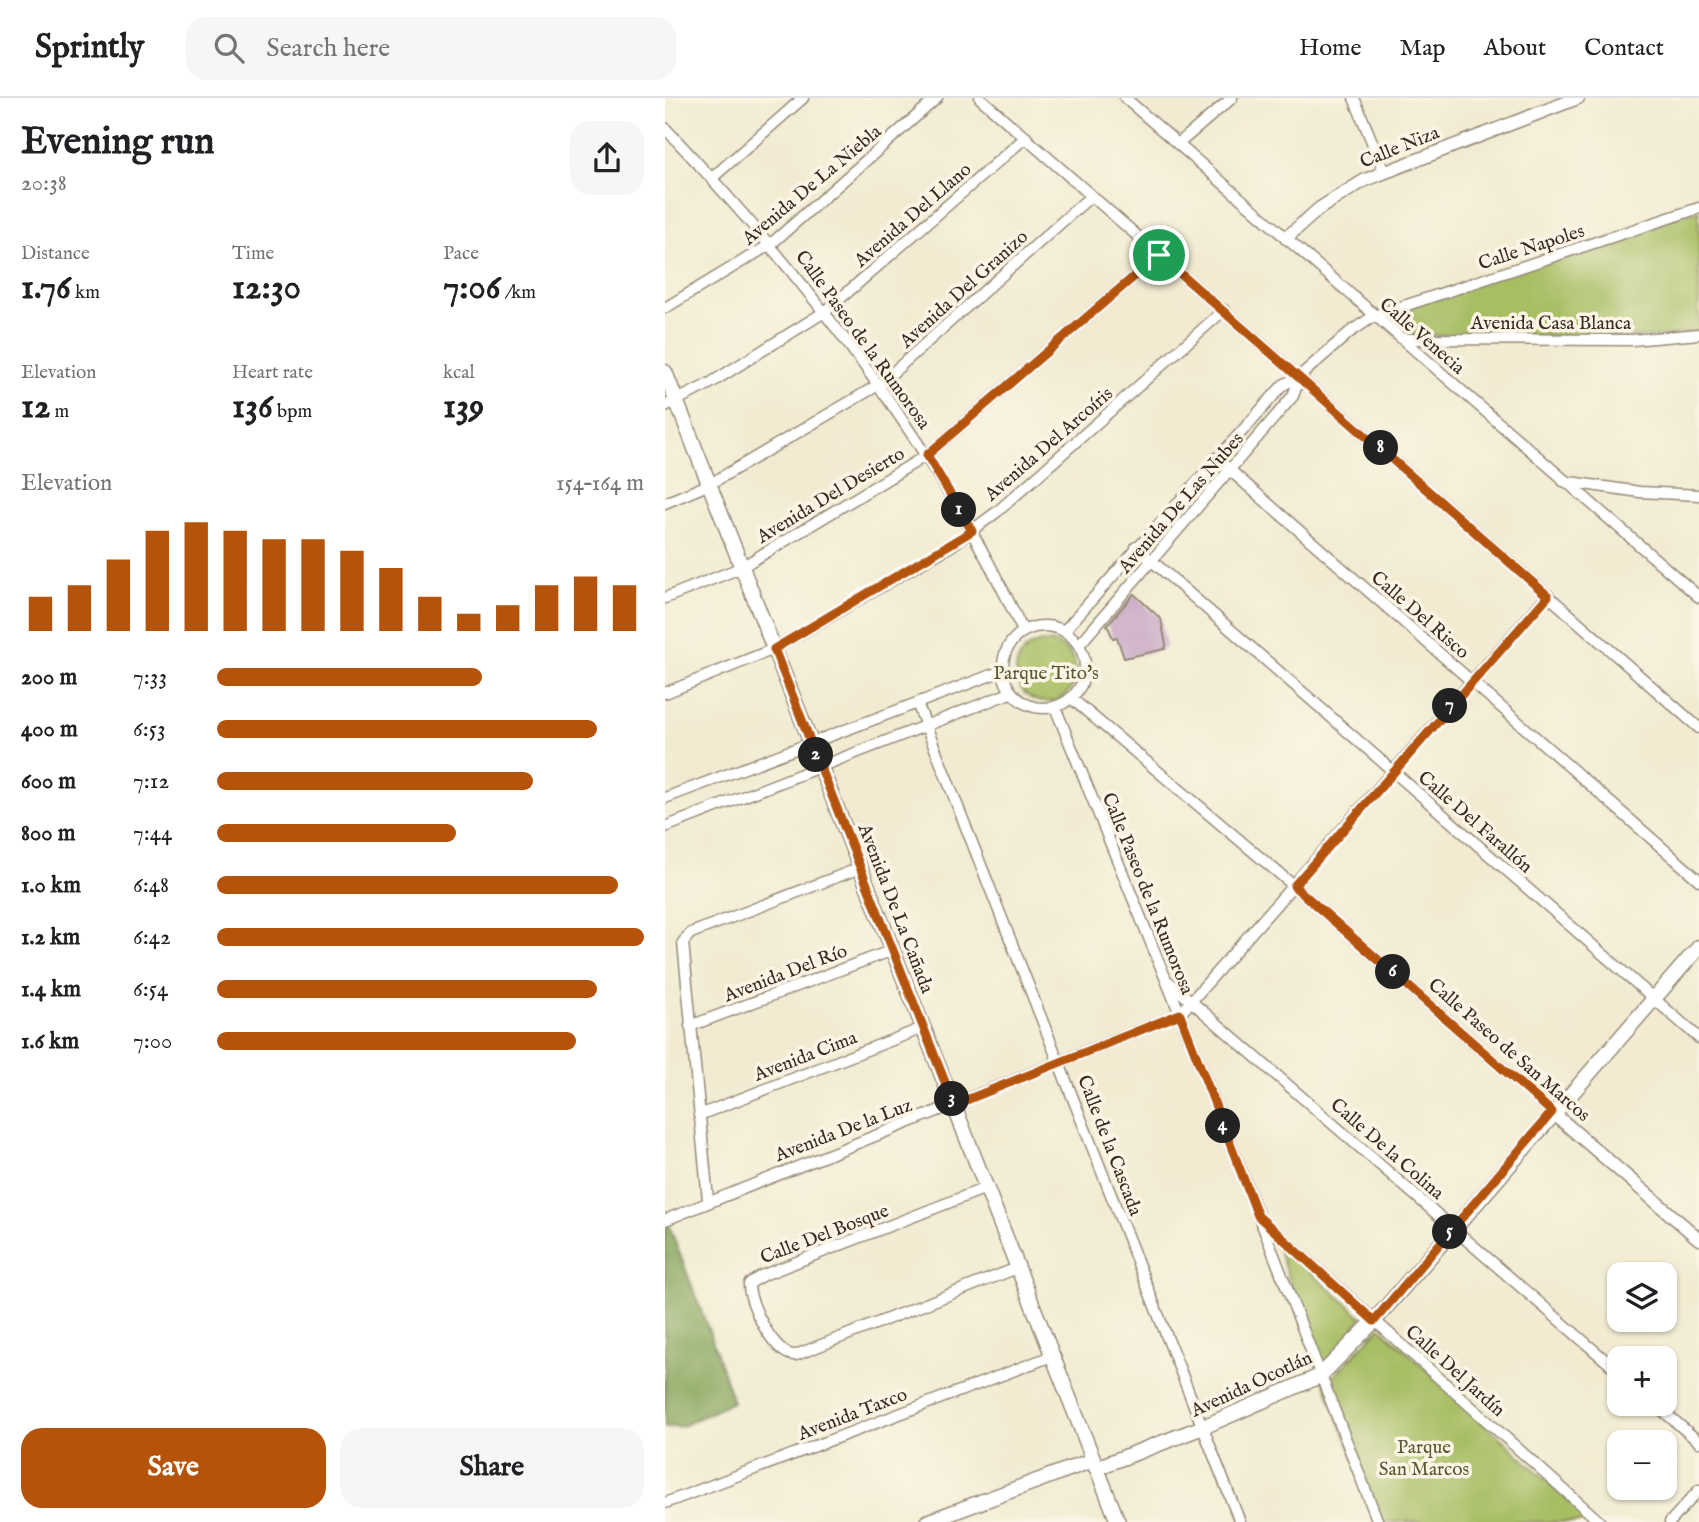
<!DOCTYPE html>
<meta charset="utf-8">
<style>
body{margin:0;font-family:"IM FELL English",serif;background:#f6f6f6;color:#202124;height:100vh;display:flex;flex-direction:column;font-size:26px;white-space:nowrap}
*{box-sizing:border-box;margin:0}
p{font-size:23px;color:#757577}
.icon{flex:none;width:38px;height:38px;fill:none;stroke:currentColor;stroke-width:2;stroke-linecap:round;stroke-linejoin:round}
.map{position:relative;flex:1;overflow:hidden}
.side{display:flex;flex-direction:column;background:#fff;width:665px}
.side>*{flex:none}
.controls{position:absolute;left:942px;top:1164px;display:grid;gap:14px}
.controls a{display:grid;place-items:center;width:70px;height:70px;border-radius:14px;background:#fff;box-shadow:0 2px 5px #0004;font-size:35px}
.pin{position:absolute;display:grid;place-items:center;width:60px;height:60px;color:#fff;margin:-30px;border:4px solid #fff;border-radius:50%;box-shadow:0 2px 7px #0007}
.km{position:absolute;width:35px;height:35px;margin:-18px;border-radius:50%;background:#222;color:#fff;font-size:19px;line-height:35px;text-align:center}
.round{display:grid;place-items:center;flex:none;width:74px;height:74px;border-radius:21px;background:#f6f6f6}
.headline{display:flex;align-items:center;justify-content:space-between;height:119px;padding:0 21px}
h1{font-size:38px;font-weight:700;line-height:52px}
.metrics{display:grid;grid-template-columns:repeat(3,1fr);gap:10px;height:119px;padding:7px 21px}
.metrics div{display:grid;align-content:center}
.metrics b{font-size:35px;font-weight:700}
.metrics small{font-size:19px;font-weight:400}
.metrics p{font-size:19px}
.chart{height:196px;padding:14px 21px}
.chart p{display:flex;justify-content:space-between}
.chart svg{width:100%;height:126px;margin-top:7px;stroke:#b45309;stroke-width:6}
.button{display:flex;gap:14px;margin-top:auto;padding:14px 21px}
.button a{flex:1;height:80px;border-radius:21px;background:#b45309;color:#fff;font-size:28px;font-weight:700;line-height:80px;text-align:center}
.button a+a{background:#f6f6f6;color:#202124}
ul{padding:0 21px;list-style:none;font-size:23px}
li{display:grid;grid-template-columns:112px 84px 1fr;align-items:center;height:52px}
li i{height:18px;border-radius:9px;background:#b45309}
header{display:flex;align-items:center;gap:42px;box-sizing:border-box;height:98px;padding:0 35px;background:#fff;border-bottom:2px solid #e0e0e0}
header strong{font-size:33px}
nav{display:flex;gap:38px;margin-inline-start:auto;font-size:24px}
.search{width:490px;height:63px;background:#f6f6f6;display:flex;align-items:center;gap:18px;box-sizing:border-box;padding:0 24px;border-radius:21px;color:#757577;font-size:26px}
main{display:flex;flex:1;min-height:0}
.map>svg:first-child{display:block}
.green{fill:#a7be64;stroke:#717441;stroke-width:2}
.forest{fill:#85a55a;stroke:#60683c;stroke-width:2}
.building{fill:#c19ec2}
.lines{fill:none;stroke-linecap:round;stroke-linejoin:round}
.minor-casing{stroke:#968a78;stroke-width:13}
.tertiary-casing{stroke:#968a78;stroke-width:15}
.secondary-casing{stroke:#968a78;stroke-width:17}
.minor{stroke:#fff;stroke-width:10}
.tertiary{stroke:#fff;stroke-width:12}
.secondary{stroke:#fff;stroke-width:14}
.route-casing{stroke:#fff;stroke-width:14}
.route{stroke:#b45309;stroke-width:9}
.labels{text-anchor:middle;stroke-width:7;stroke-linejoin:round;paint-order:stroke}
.street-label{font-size:19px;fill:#3b2a1e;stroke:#fcf5e5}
.park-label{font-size:19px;fill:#5b5633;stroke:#fcf5e5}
</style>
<header>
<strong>Sprintly</strong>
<div class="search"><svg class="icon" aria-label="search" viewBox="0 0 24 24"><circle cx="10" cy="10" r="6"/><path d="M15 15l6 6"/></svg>Search here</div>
<nav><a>Home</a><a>Map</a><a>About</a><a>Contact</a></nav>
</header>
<main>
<section class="side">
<div class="headline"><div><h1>Evening run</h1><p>20:38</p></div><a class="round"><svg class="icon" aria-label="share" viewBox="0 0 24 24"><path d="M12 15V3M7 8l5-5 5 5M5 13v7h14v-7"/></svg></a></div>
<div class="metrics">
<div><p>Distance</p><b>1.76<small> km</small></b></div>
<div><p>Time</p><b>12:30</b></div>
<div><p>Pace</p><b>7:06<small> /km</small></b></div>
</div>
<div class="metrics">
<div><p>Elevation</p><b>12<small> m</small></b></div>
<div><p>Heart rate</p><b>136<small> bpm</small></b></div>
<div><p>kcal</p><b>139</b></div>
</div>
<div class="chart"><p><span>Elevation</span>154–164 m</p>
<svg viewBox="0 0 160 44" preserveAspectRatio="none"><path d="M5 44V32M15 44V28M25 44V19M35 44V9M45 44V6M55 44V9M65 44V12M75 44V12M85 44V16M95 44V22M105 44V32M115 44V38M125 44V35M135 44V28M145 44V25M155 44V28"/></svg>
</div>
<ul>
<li><b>200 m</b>7:33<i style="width:62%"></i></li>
<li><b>400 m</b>6:53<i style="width:89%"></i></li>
<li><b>600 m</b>7:12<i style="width:74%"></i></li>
<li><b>800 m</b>7:44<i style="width:56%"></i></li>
<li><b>1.0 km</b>6:48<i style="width:94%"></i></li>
<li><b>1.2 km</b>6:42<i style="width:100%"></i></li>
<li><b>1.4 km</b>6:54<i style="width:89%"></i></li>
<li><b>1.6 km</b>7:00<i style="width:84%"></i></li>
</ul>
<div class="button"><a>Save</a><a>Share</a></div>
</section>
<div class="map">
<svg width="1034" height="1424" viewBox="0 0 1034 1424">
<rect width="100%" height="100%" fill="#fcf5e5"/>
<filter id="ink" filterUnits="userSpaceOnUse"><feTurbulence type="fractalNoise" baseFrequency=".0143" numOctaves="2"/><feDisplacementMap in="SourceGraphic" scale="14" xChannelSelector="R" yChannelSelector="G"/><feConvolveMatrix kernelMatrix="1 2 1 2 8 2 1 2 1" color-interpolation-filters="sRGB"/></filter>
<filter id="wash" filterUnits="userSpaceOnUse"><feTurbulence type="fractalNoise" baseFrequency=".00686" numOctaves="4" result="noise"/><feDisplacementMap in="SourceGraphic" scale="28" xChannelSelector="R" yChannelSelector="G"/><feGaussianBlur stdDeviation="1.57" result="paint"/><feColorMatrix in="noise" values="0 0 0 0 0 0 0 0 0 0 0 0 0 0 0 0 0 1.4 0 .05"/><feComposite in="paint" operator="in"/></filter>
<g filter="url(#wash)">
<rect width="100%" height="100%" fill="#f2ebd2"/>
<g class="green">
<path d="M1034,112V233L990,239L731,237L707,215Z"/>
<circle cx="381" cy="574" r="30"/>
<path d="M611,1144L697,1219L657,1277L662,1285L715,1229L927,1424H713L649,1257Z"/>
</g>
<path class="forest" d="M0,1117L47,1241L68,1304L17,1328L0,1330Z"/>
<g id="blocks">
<path class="building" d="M469,496L496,521L501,547L500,551L459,560L452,539L448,540L442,527Z"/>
</g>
</g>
<g filter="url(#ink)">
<use href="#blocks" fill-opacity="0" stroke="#968a78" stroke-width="2"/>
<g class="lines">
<g class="minor-casing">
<g id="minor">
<path d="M315,0L1034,630"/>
<path d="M460,0L1034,499"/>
<path d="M689,0L719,73"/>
<path d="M0,30C143,182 269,344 358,533"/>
<path d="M513,46L567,0"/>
<path d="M47,80L138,0"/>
<path d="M0,210L106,146L272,0"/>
<path d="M738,241L967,242L1034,236"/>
<path d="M0,308L44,286L161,213L361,39"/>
<path d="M551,360L1034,782"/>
<path d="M898,383L975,394L1034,397"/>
<path d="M0,405L45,386L215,286L426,98"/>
<path d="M471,449L1034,940"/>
<path d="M0,500L75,470L262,357L494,157"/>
<circle cx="379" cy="569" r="41"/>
<path d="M399,533L618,287L635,278L685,234L709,218L1034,110"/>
<path d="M414,547L628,298L635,278"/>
<path d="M0,595L109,551L286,448L333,413L559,212"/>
<path d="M406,600L629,788L887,1014"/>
<path d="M252,605L575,1424"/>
<path d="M390,609L515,916L713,1424"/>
<path d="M0,700L337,573"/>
<path d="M0,729L345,595"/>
<path d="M504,884L954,1274"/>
<path d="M25,928L228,852"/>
<path d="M34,1017L258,930"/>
<path d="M321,1090L96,1178L84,1186C83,1205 111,1260 131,1257L352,1170"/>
<path d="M43,1102L18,844L26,835L195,770"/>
<path d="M595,1120L935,1424"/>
<path d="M0,1122L515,916L883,497"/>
<path d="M990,1306L1034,1344"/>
<path d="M0,1405L387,1258"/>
<path d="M1005,1424L1034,1392"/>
</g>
</g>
<g class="tertiary-casing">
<g id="tertiary">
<path d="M621,140L655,110L700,82L913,0"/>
<path d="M887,1014L1034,1141"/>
</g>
</g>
<g class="secondary-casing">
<g id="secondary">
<path d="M0,274C148,658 302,1040 453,1424"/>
<path d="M431,1370L538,1329L655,1278L709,1223L1034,849"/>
<path d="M262,1424L428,1362"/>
</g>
</g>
<use href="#minor" class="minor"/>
<use href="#tertiary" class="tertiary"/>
<use href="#secondary" class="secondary"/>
</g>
</g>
<g class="lines" filter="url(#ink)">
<g class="route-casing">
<path id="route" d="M494,157L883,498L629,788L887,1014L709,1223L593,1118L515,916L289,1007L109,551L307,433L262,357Z"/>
</g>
<use href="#route" class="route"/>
</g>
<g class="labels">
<g class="street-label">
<text transform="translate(734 48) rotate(-22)" y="7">Calle Niza</text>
<text transform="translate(146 86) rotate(-40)" y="7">Avenida De La Niebla</text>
<text transform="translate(247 116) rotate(-41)" y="7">Avenida Del Llano</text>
<text transform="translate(866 148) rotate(-18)" y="7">Calle Napoles</text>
<text transform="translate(298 190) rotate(-42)" y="7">Avenida Del Granizo</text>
<text x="886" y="231">Avenida Casa Blanca</text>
<text transform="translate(758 237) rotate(41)" y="7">Calle Venecia</text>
<text transform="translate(199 241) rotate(54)" y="7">Calle Paseo de la Rumorosa</text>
<text transform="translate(383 345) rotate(-41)" y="7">Avenida Del Arcoíris</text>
<text transform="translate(165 396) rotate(-31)" y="7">Avenida Del Desierto</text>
<text transform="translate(515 404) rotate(-49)" y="7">Avenida De Las Nubes</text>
<text transform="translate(756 516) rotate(41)" y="7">Calle Del Risco</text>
<text transform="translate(811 723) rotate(41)" y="7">Calle Del Farallón</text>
<text transform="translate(484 795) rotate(68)" y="7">Calle Paseo de la Rumorosa</text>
<text transform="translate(232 810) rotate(69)" y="7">Avenida De La Cañada</text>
<text transform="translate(120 874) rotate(-21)" y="7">Avenida Del Río</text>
<text transform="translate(845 951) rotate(41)" y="7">Calle Paseo de San Marcos</text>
<text transform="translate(140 957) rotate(-21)" y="7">Avenida Cima</text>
<text transform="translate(178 1031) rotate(-21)" y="7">Avenida De la Luz</text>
<text transform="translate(446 1047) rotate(69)" y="7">Calle de la Cascada</text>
<text transform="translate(723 1050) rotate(41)" y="7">Calle De la Colina</text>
<text transform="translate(159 1135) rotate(-21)" y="7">Calle Del Bosque</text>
<text transform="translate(791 1272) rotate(42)" y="7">Calle Del Jardín</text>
<text transform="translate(586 1285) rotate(-25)" y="7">Avenida Ocotlán</text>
<text transform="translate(187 1315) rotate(-21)" y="7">Avenida Taxco</text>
</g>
<g class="park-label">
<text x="381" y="581">Parque Tito's</text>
<text x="759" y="1355">Parque<tspan x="759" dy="22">San Marcos</tspan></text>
</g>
</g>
</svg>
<div class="controls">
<a><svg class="icon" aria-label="layers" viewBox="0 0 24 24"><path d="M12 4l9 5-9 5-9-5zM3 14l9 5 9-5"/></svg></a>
<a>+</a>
<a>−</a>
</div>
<div class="pin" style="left:494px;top:157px;background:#1e9e55"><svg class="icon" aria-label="arrive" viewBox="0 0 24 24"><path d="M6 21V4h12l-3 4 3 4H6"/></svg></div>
<b class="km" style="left:294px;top:412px">1</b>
<b class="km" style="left:151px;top:657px">2</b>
<b class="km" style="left:287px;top:1001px">3</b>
<b class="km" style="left:558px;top:1028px">4</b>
<b class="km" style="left:785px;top:1134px">5</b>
<b class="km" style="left:728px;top:874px">6</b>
<b class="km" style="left:785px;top:608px">7</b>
<b class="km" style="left:716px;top:350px">8</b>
</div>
</main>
